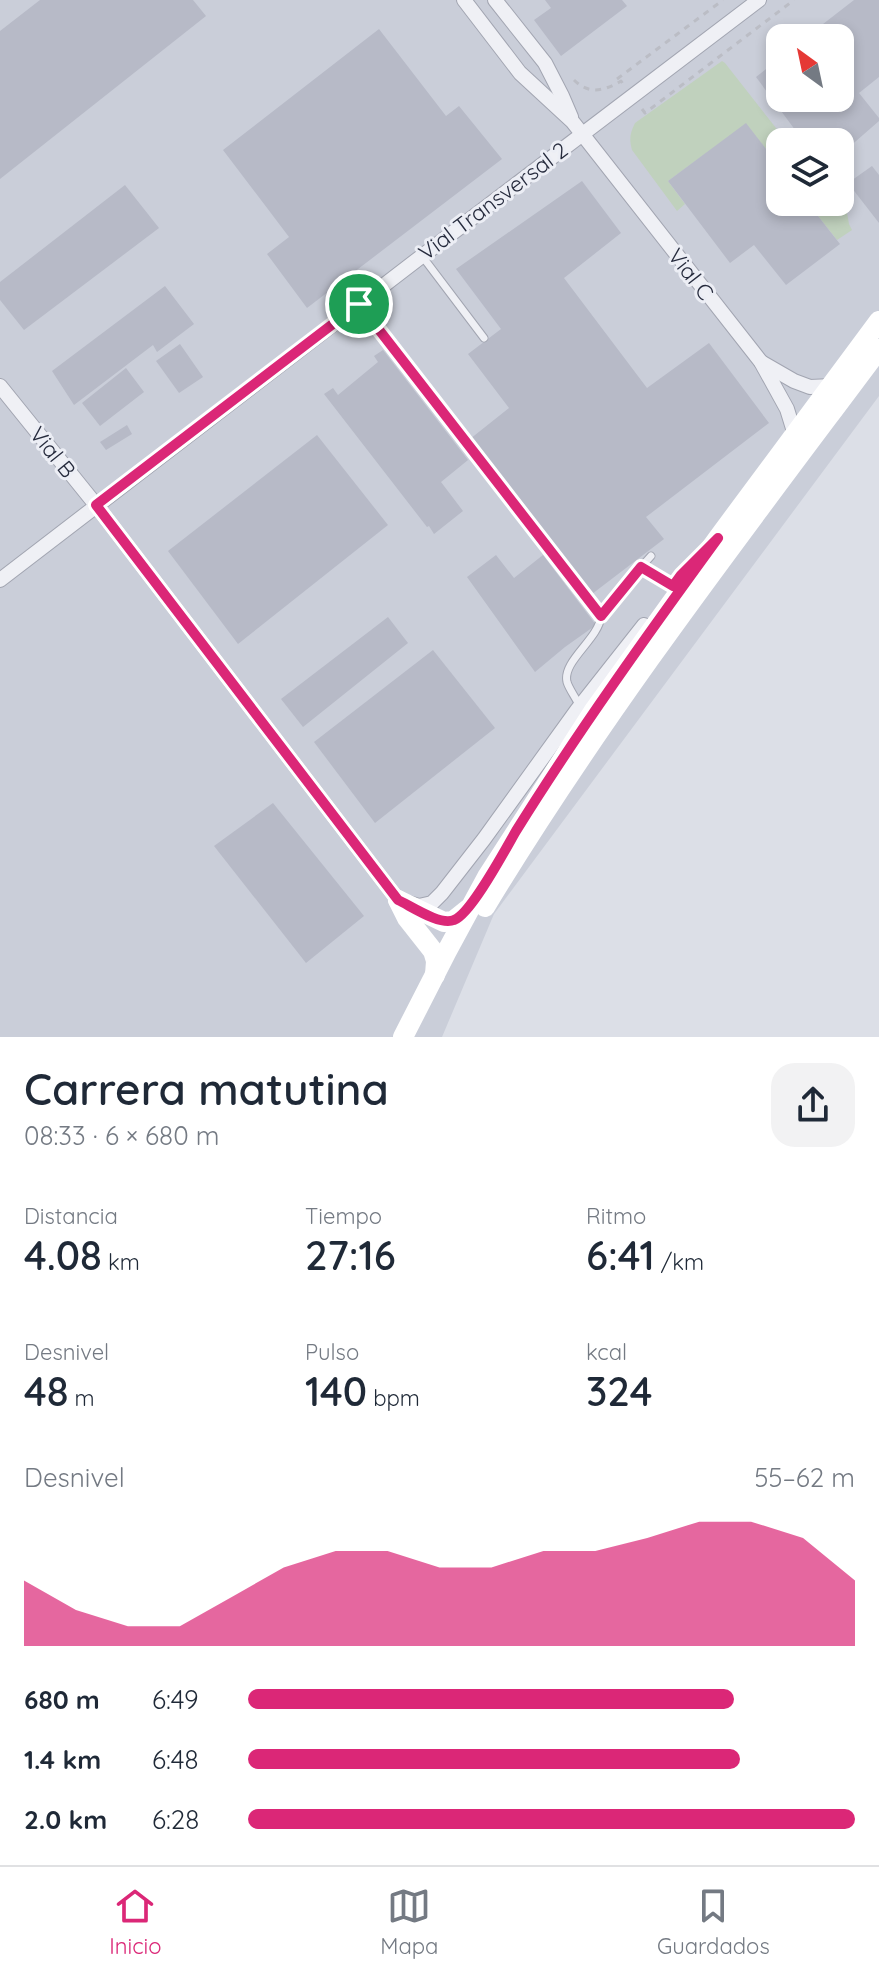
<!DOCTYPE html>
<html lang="es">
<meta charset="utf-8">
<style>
body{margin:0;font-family:Quicksand,sans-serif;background:#f2f2f3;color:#1f2937;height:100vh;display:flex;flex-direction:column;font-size:30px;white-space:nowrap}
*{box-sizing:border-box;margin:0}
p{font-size:26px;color:#747a83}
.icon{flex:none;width:44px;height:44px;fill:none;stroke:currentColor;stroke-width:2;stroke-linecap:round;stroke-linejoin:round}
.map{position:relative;height:1037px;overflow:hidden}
.details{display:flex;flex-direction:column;background:#fff;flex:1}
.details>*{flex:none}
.needle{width:52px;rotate:327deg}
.controls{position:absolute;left:766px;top:24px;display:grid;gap:16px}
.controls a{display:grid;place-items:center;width:88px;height:88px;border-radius:16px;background:#fff;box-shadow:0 4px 12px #0003;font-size:40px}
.pin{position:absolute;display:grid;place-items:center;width:68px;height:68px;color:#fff;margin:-34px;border:4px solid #fff;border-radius:50%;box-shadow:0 2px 8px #0007}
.round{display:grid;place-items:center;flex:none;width:84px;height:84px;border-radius:24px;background:#f2f2f3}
.headline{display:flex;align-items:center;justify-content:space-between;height:136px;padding:0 24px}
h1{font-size:44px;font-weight:600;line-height:60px}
.metrics{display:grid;grid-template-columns:repeat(3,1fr);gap:12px;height:136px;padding:8px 24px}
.metrics div{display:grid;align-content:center}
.metrics b{font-size:40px;font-weight:600}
.metrics small{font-size:22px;font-weight:400}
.metrics p{font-size:22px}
.chart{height:224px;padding:16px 24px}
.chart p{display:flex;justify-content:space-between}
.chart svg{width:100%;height:144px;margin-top:8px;fill:#db2777;opacity:.7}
ul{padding:0 24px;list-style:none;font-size:26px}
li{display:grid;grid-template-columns:128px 96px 1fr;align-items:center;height:60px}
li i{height:20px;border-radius:10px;background:#db2777}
.tabs{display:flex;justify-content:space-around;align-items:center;height:112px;border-top:2px solid #e0e1e3;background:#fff;font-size:22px;color:#747a83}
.tabs a{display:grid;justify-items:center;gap:4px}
.tabs .on{color:#db2777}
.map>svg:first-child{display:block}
.built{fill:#caced9;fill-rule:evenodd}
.green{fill:#c0d1bd}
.building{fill:#b7bac7}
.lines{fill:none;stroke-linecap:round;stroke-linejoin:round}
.lane-casing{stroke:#a2a5b1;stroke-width:9}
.street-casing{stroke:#a2a5b1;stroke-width:16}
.path{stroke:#bbbdc5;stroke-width:3;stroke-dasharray:6 6;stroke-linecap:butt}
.lane{stroke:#eff0f5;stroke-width:7}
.street{stroke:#eff0f5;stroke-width:14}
.secondary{stroke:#fff;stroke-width:20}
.route-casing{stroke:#fff;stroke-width:16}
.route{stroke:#db2777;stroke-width:10}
.labels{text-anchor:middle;stroke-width:6;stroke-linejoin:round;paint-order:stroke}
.street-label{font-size:22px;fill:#262b3d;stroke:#eceef5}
</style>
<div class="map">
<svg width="879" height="1037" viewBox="0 0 879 1037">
<rect width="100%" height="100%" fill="#dcdfe7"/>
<path class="built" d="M0,0H879V396L494,914L442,1037H0ZM780,38H840V98H780ZM780,142H840V202H780Z"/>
<g class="green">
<path d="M722,61L725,63L787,142H780V167L746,124L668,181L685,204L677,211L632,150C629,139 630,133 635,123Z"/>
<path d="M841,179L849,224L852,230L837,240L807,202H840Z"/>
</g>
<g class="building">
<path d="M40,0H193L206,16L0,179V31Z"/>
<path d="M545,0H622L627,6L561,56L534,20L551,8Z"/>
<path d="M854,0H879V77L859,93L879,118V121L840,155V142H804L756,77L780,58V98H840V38H805Z"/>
<path d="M379,29L446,116L459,106L502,159L307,308L267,254L289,237L223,150Z"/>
<path d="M746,123L780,167V202H807L840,244L786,285L754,245L730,263L668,181Z"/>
<path d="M872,166L879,175V223L848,183Z"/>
<path d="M582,181L621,233L564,278L647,388L709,343L769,423L646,517L664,539L592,594L470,439L509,408L468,354L501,329L456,269Z"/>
<path d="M125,185L159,228L24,330L0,300V282Z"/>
<path d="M165,286L194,324L157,352L153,345L74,405L52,371Z"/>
<path d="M180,344L203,377L179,393L156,361Z"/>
<path d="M383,350L468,460L441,482L463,511L434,534L429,526L427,527L324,394L333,388L338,395L378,362L374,356Z"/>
<path d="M126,368L144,392L100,426L82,403Z"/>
<path d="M127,425L132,434L106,450L100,442Z"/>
<path d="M317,435L388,525L238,644L168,551Z"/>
<path d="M496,555L514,578L543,555L596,625L565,647L535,672L467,577Z"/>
<path d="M388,617L408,643L303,727L281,699Z"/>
<path d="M433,650L495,728L375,823L314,742Z"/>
<path d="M273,803L364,916L306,963L214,846Z"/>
</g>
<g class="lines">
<g class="lane-casing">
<g id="lane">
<path d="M422,256L484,338"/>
<path d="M359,304L601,616C599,639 562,661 567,682C569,689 576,698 579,705"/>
<path d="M641,567L673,586"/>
<path d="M601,616L625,585L651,556"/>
</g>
</g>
<g class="street-casing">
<g id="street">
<path d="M464,0L520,73L572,121L761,362L787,409L795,435"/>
<path d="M495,0L545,63L562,96L571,117"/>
<path d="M761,362L794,381L810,387L832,386"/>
<path d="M0,386L96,505L398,900L419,906L432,903L442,893L484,839L577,710L644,625"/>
<path d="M0,580L422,256L759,0"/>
</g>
</g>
<g class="path">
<path d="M617,79L723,0"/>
<path d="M574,80C589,95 604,91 621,81L623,84"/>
<path d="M642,109L645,113L794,0"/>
</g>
<use href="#lane" class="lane"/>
<use href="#street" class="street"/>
<g class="secondary">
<path d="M398,900L407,918L433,951L436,961L435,975"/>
<path d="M398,900L444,922L453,921L468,909"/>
<path d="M485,907C603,712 743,531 879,349"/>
<path d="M403,1037L447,951L487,877L595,709L718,538L879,321"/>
</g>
</g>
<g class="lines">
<g class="route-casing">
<path id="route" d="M359,304L601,616L641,567L673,586L681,575L718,538C648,634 579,730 516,831C505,850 471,914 454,920C440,926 411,906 398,900L96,505Z"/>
</g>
<use href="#route" class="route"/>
</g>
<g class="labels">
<g class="street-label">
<text transform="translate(493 201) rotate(-37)" y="8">Vial Transversal 2</text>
<text transform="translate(691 274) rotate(52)" y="8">Vial C</text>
<text transform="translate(53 452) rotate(51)" y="8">Vial B</text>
</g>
</g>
</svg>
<div class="controls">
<a><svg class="needle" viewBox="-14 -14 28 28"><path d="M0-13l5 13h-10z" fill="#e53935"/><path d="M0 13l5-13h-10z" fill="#747a83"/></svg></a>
<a><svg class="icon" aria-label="layers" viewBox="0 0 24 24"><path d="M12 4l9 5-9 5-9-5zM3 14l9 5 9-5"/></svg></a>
</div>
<div class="pin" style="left:359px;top:304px;background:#1e9e55"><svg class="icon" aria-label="arrive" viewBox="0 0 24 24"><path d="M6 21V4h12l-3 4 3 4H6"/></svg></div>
</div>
<section class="details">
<div class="headline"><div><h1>Carrera matutina</h1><p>08:33 · 6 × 680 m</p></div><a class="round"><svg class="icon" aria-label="share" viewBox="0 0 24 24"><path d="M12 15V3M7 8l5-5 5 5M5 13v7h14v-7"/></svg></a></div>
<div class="metrics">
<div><p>Distancia</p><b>4.08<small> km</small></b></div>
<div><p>Tiempo</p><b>27:16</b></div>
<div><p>Ritmo</p><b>6:41<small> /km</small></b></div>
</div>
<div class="metrics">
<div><p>Desnivel</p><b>48<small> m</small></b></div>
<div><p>Pulso</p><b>140<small> bpm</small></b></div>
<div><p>kcal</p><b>324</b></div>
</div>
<div class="chart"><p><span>Desnivel</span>55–62 m</p>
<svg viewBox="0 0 160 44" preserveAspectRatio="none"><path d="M0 44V24L10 33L20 38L30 38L40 29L50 20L60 15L70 15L80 20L90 20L100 15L110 15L120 11L130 6L140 6L150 11L160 24V44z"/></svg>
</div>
<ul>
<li><b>680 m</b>6:49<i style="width:80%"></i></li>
<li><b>1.4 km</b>6:48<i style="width:81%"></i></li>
<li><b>2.0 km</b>6:28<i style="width:100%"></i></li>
</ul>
</section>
<nav class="tabs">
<a class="on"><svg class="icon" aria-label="home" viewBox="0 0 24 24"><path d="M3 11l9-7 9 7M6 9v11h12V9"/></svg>Inicio</a>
<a><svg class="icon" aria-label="map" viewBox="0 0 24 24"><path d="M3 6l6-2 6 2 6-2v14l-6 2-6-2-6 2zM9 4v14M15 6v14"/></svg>Mapa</a>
<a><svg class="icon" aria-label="saved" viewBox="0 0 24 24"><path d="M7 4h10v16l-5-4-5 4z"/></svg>Guardados</a>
</nav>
